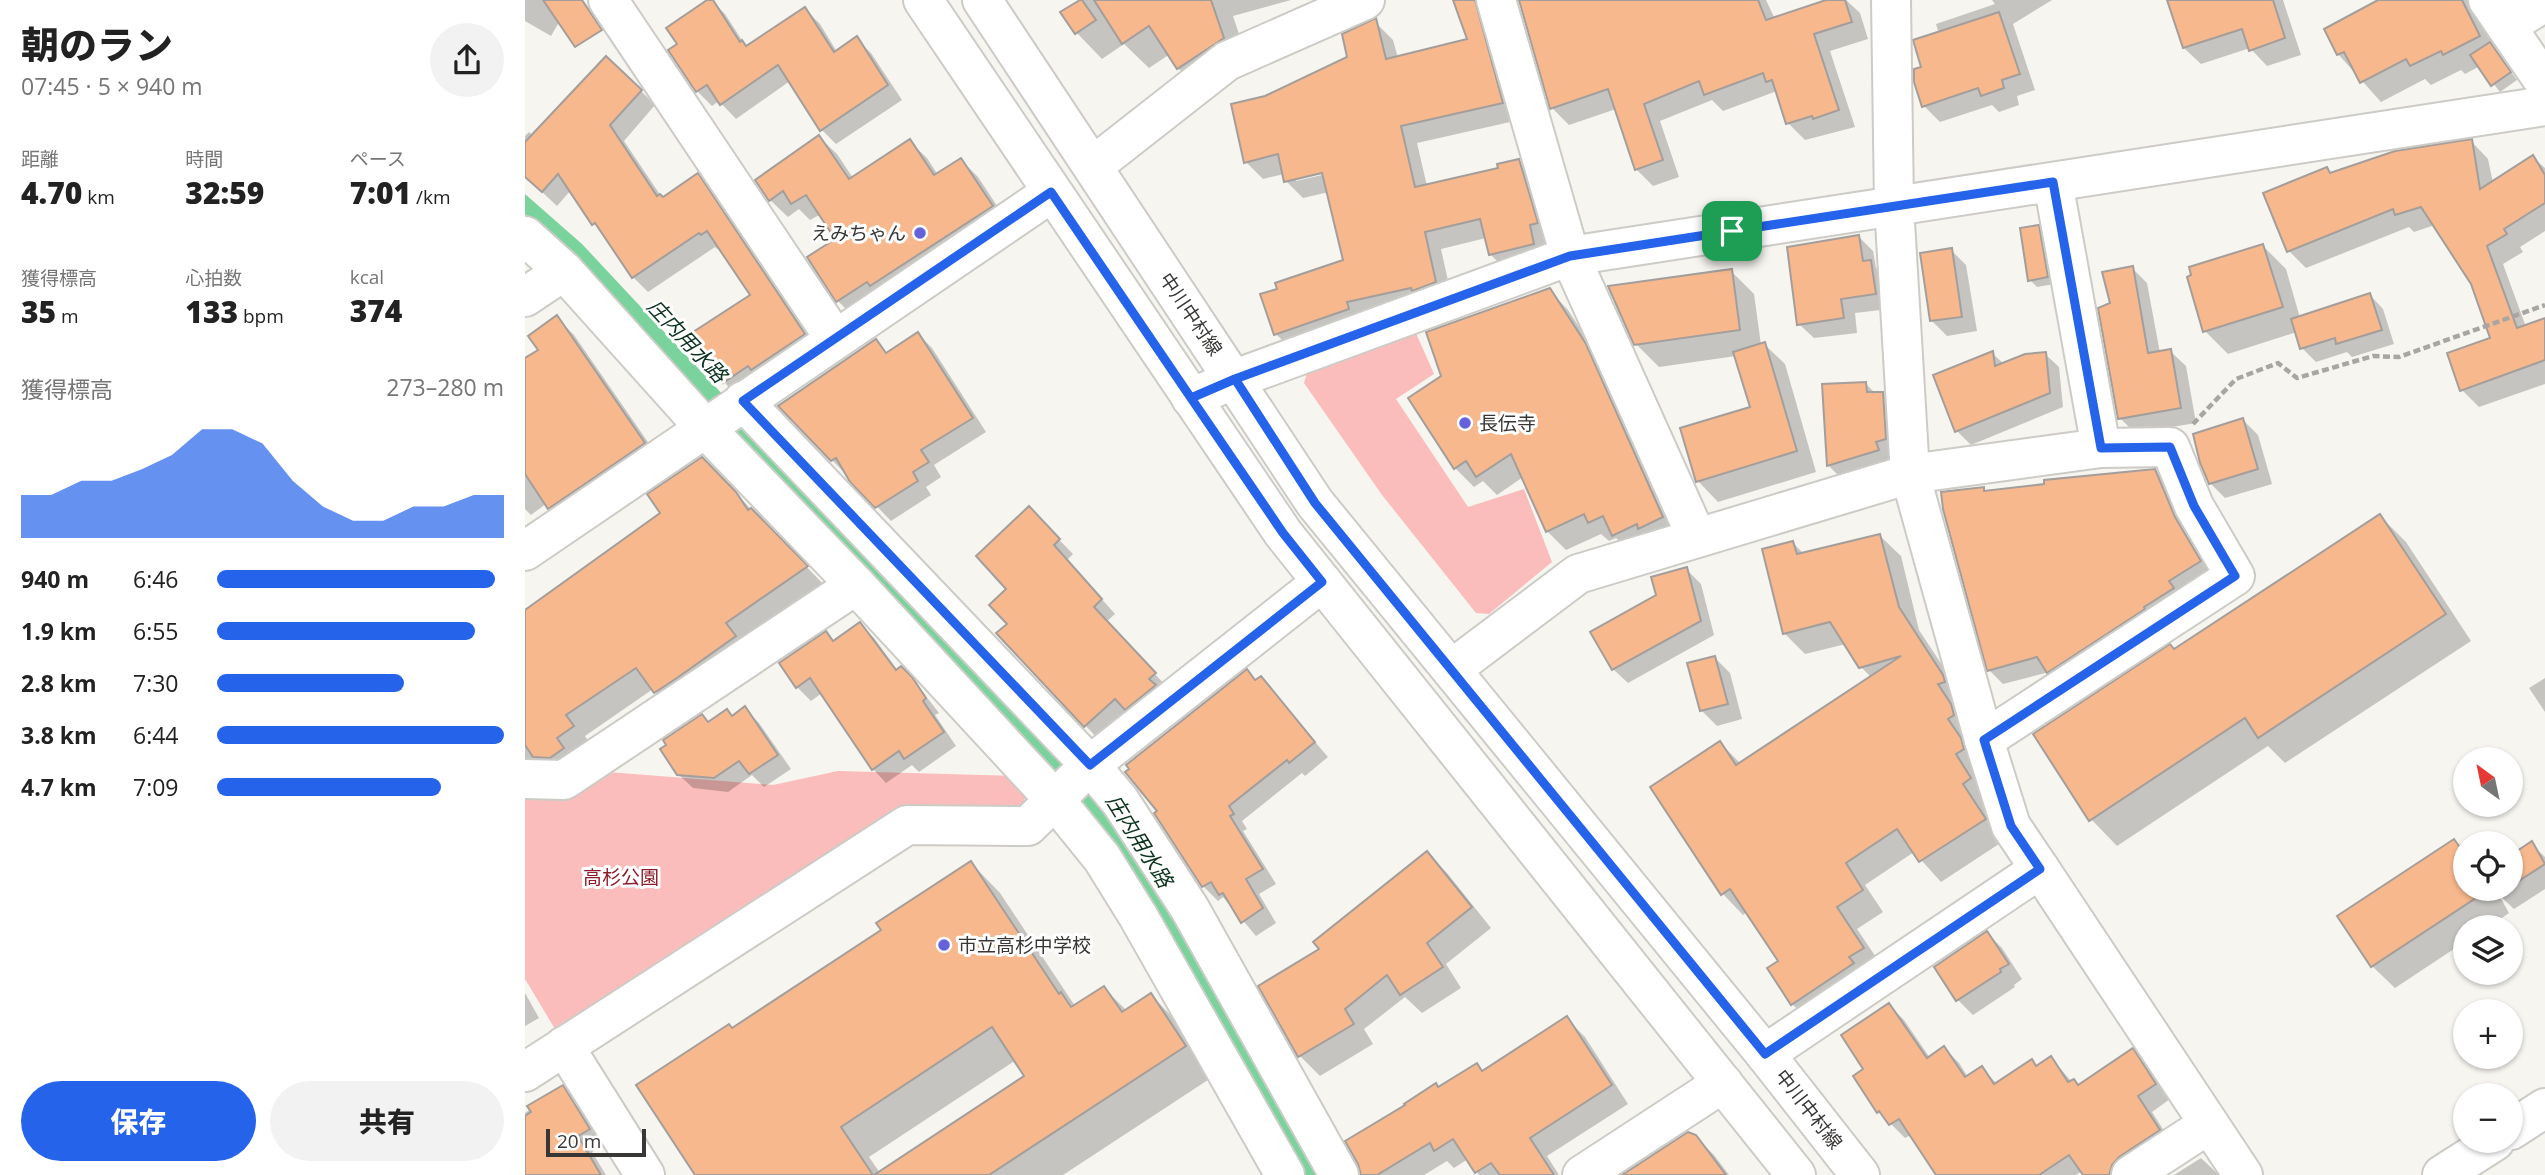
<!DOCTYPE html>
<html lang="ja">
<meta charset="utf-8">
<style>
body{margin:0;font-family:"Open Sans","Noto Sans JP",sans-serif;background:#f2f2f2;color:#222;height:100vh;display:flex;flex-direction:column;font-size:26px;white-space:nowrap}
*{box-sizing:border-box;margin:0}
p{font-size:23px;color:#767676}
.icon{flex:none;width:38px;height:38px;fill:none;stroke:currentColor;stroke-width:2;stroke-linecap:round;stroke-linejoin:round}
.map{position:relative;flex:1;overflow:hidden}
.drawer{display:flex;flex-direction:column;background:#fff;width:525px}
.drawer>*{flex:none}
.needle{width:46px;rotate:327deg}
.fabs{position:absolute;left:1928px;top:747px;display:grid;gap:14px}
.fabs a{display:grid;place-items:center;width:70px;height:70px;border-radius:50%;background:#fff;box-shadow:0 2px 5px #0004;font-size:35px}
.scale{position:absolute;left:21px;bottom:18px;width:100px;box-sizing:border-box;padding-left:7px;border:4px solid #383735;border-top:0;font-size:19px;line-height:24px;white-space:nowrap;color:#383735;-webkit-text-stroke:5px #fff;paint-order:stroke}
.pin{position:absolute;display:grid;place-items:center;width:60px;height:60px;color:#fff;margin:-30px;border-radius:14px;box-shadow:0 4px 10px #0006}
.round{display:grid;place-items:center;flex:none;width:74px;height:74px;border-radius:37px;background:#f2f2f2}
.overview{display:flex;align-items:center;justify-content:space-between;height:119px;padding:0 21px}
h1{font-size:38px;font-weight:800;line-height:52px}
.stats{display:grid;grid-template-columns:repeat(3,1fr);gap:10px;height:119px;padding:7px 21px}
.stats div{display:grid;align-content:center}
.stats b{font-size:30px;font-weight:800}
.stats small{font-size:19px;font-weight:400}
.stats p{font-size:19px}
.chart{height:196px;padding:14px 21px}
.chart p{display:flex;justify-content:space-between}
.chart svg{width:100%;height:126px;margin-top:7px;fill:#2563eb;opacity:.7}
.cta{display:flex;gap:14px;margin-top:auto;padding:14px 21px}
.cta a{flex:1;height:80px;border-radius:42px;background:#2563eb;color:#fff;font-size:28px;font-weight:800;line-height:80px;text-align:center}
.cta a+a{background:#f2f2f2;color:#222}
ul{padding:0 21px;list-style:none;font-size:23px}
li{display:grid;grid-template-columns:112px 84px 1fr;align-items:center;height:52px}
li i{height:18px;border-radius:9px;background:#2563eb}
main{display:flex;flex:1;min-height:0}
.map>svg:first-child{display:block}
.green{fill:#fabdbb}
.water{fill:#7ad39c}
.shadow{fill:#0003;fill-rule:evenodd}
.building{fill:#f8b88d;stroke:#a39e9b;stroke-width:2}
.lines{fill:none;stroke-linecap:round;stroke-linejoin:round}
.minor-casing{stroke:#cdcbc6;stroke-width:42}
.major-casing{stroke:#cdcbc6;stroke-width:42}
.path{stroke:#a8a6a2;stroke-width:4.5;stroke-dasharray:7 3.5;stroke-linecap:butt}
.minor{stroke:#fff;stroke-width:38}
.major{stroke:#fff;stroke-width:38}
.route-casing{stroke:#fff;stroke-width:14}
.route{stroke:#2563eb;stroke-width:9}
.poi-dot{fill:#6561da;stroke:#fff;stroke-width:2.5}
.labels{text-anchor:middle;stroke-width:6;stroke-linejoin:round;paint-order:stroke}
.poi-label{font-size:19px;fill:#383735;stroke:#fff;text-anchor:start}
.street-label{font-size:19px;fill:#383735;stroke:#fff}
.park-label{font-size:19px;fill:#8d1c28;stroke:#fff}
.water-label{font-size:21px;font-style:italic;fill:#0b321d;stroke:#fff}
</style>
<main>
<section class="drawer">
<div class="overview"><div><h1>朝のラン</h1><p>07:45 · 5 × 940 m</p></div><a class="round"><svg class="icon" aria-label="share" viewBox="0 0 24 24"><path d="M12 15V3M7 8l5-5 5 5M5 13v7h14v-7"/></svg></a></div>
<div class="stats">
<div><p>距離</p><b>4.70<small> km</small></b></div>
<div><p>時間</p><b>32:59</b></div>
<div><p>ペース</p><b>7:01<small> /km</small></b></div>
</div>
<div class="stats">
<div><p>獲得標高</p><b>35<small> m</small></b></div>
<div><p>心拍数</p><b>133<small> bpm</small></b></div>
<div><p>kcal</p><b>374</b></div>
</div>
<div class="chart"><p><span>獲得標高</span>273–280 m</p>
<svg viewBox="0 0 160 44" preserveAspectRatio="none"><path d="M0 44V29L10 29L20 24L30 24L40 20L50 15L60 6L70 6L80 11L90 24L100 33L110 38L120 38L130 33L140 33L150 29L160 29V44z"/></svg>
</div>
<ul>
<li><b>940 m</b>6:46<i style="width:97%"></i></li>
<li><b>1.9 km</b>6:55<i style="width:90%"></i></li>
<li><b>2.8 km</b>7:30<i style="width:65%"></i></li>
<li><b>3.8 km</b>6:44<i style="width:100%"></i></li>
<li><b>4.7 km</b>7:09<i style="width:78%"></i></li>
</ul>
<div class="cta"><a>保存</a><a>共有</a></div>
</section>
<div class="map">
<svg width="2020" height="1175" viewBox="0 0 2020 1175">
<rect width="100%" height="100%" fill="#f7f5f0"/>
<g class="green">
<path d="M890,331L909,374L871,399L943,507L999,489L1027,562L964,614L951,613L857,495L779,383L783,370Z"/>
<path d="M313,771L494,776L505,786L493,815L375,808L33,1034L0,979V792L83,772L248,785Z"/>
</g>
<path class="water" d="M0,194L57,244L583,807L800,1175H781L638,923L576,826L554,799L50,263L0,214Z"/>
<g class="shadow">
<path d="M0,0H47L26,36L0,21Z"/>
<path d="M186,0L200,14L222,48L280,9L295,24L312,52L331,39L346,53L377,100L311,144L297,130L265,81L211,119L194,101L187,106L172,91L145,51L154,45Z"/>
<path d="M558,0H766L708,16L724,64L679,93L653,68L645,54L624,68L599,44L577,59L552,33L538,13Z"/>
<path d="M930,0H975L994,120L892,143L902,186L975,169L994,161L1011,178L1025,261L982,271L965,254L961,238L916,249L927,299L768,351L751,334L820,261L804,192L778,198L761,181L759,174L738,179L721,162L740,98L824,58L851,23L868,40L873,58L944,41ZM805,169L806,173L771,181V178Z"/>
<path d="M996,0H1241L1250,19L1306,0H1321L1335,13L1343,39L1305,51L1330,127L1280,140L1263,123L1252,91L1198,111L1187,100L1135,121L1154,177L1128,186L1111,169L1091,109L1044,125L1027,108Z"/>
<path d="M1467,0H1527L1488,24L1510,90L1492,96L1494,105L1474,112L1467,105L1415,122L1399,106L1398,68L1414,34L1411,24L1470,4Z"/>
<path d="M1653,0H1758L1776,55L1742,66L1725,48L1676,64L1659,48Z"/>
<path d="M1857,0H1944L1970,49L1992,80L1975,92L1955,66L1940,74L1936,70L1906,85L1900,79L1856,102L1813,54Z"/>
<path d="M113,88L130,105L99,141L138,199L173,176L187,190L294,349L214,397L199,382L227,295L195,247L192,249L190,247L123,292L108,277L46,190L32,206L0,176V136L4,132L8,136Z"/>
<path d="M294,137L312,154L328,178L384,141L402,158L413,175L436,160L453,177L484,224L330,318L313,301L312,239L296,214L285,220L274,209L263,217L245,200Z"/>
<path d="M1946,141L1963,159L1968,183L2007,157L2020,168V231L1995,247L1998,252L1978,264L2001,327L2020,320V384L1954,407L1937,390L1967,339L1947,283L1910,225L1889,232L1884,227L1781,268L1764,251L1802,169L1808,174Z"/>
<path d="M1513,227L1520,234L1529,284L1512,287L1505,280Z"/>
<path d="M1334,237L1348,251L1351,268L1360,277L1364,309L1330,313L1332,333L1289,338L1274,324Z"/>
<path d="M1738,246L1761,269L1775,318L1845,295L1858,309L1869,344L1827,357L1822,352L1791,362L1777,348L1772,332L1703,354L1680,331Z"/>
<path d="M1426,250L1441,265L1452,331L1422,336L1407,321Z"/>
<path d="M1607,268L1622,283L1635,353L1645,351L1661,366L1671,423L1610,433L1595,418L1587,304Z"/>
<path d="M1206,271L1229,294L1236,345L1239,344L1260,364L1291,472L1193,502L1173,481L1227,408L1211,356L1134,367L1111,344Z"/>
<path d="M1024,290L1043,310L1079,365L1156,536L1108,554L1091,538L1084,541L1076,534L1041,550L1022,531L998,477L972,495L958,481L949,487L930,468L918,377Z"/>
<path d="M32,318L49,335L136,461L42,525L22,503L6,515L0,509V360L15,350Z"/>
<path d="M393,334L407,348L461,432L409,465L416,477L401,487L406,495L366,521L307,460L350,341L363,354Z"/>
<path d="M1467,353L1479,364L1520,354L1534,367L1538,407L1446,445L1432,431Z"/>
<path d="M1341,384L1351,394L1357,393L1371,407L1374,452L1364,455L1367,464L1317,479L1303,465Z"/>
<path d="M1718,420L1733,435L1747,484L1700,498L1685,483Z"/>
<path d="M1630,471L1644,485L1689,576L1538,686L1524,672L1478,684L1464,670L1458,489L1462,493Z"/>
<path d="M197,479L301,587L150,712L128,689L60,736L67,747L0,783V611Z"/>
<path d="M504,509L548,554L542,560L590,614L581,622L643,688L574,740L474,633L484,624V589Z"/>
<path d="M1855,516L1881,542L1946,641L1760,763L1743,746L1592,846L1566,819L1650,651Z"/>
<path d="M1355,536L1376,556L1394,630L1438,697L1466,800L1458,805L1480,840L1416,882L1389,852L1340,885L1358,912L1332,929L1359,969L1288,1024L1267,1004L1255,962L1222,912L1218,915L1198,894L1128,787L1195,743L1216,764L1347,678L1336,667L1321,644L1280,654L1260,634L1268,543L1279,554Z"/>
<path d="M1161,569L1176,584L1189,635L1103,683L1088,669L1133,596Z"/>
<path d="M335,624L349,638L373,671L390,682L414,713L410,715L431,746L394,772L387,765L361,783L348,769L297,693L286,701L272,687L301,633L309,642Z"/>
<path d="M1190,658L1205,673L1217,719L1192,726L1177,711Z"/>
<path d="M735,678L803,757L780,776L777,773L717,821L722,829L718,831L751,884L734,894L751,923L731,936L698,897L693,901L678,886L631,814Z"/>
<path d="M2020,678V712L2004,688Z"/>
<path d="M220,709L234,723L266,769L239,787L227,775L203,792L168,788L153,774L143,745L184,724L207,718Z"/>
<path d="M1929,841L1941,852V889H1986V857L2006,844L2020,857V889L1989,909L1974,895L1984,913L1962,928H1941V941L1870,988L1847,966Z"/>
<path d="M902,853L922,873L966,928L921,964L936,988L897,1013L880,997L839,1029L848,1044L795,1076L775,1056L736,987L796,950Z"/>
<path d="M446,863L475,893L550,1006L579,988L602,1011L626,995L655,1025L689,1076L538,1175H173L208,1030L358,931ZM491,1060L502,1077L355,1173L344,1157Z"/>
<path d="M1462,933L1477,948L1497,979L1489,985L1490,987L1448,1015L1433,1000Z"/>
<path d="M0,993L14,1018L0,1026Z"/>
<path d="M1364,1005L1379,1020L1405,1058L1419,1048L1434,1063L1443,1077L1457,1068L1472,1084L1513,1068L1526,1058L1547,1082L1554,1086L1607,1050L1622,1065L1645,1099L1627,1112L1648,1145L1605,1175H1560L1557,1171L1551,1175H1413L1386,1135L1380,1138L1353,1111L1341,1070Z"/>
<path d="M1042,1019L1060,1037L1103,1104L1022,1156L1034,1175H954L943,1159L929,1168L922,1161L899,1175H838L914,1089L952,1065L958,1072Z"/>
<path d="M37,1087L53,1102L79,1144L67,1152L81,1175H0V1113Z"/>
<path d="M1170,1136L1189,1155L1204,1175H1100Z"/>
<path d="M1676,1158L1694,1175H1649Z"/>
</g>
<g class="building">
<path d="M18,0H57L77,30L50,47Z"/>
<path d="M182,0H188L215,42L217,40L221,46L280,7L309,52L332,36L363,85L295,131L253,65L195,105L182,85L171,92L143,50L152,44L141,28Z"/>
<path d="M555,0H557L571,20L550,34L535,12Z"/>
<path d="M569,0H686L699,38L652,69L624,26L597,44Z"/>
<path d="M928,0H950L978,103L876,126L890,187L973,168L972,164L994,159L1013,223L1005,225L1009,244L964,255L955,219L900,232L911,282L887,291L886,288L822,302L824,309L749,335L735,294L752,289L750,283L818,260L797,173L759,182L753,154L719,163L706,104L740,96L822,57L817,34L851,18L861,59L942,39Z"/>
<path d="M994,0H1233L1241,20L1301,0H1320L1327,22L1289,34L1314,110L1288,119L1287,116L1261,124L1247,80L1241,82L1238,73L1179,95L1174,81L1119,104L1138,160L1110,170L1083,89L1025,109Z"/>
<path d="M1642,0H1748L1760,38L1724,51L1717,29L1658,48Z"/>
<path d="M1853,0H1937L1955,36L1918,55L1916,51L1885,66L1881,59L1835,83L1819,52L1812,55L1799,29Z"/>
<path d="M1474,12L1495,74L1477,80L1479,88L1456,96L1453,88L1397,107L1389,82V69L1396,67L1388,40Z"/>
<path d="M1965,42L1986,72L1966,86L1945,55Z"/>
<path d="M81,56L117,90L85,125L132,196L135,194L138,197L173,173L280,334L226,370L223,366L198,383L165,334L225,295L182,231L176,235L174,233L107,278L70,223L67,225L33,174L17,192L0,177V142Z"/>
<path d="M294,135L324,179L385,139L409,175L436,158L468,206L345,286L342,282L311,302L282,257L310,239L281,195L266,204L258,191L244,201L230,180Z"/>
<path d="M1947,139L1955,189L2008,155L2020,175V203L1979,229L1982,234L1962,246L1992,328L2020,318V360L1935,391L1922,353L1965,338L1946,284L1896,207L1870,215L1868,209L1762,252L1738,193L1802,167L1805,173L1870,151Z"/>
<path d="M1514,225L1523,277L1503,281L1495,228Z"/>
<path d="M1334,235L1338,261L1346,260L1351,294L1316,299L1319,318L1272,325L1262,247Z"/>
<path d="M1738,244L1758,307L1678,332L1662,277L1666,275L1664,267Z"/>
<path d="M1427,248L1437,317L1405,321L1395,253Z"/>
<path d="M1608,266L1623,353L1646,349L1656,408L1593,419L1573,308L1585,303L1577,272Z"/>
<path d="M1207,269L1215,330L1109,345L1083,286Z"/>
<path d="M1025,288L1061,344L1138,517L1113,529L1112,524L1087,536L1078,516L1063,523L1059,514L1021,532L986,454L951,477L941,461L929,469L883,398L916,376L901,332Z"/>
<path d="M1845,293L1857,330L1811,344L1810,338L1775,349L1766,319Z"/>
<path d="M32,315L120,443L23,509L0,474V358L13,350L3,336Z"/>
<path d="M393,332L448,418L396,450L404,462L388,472L393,481L350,508L325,482L311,458L306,461L253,406L351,339L361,353Z"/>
<path d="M1240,342L1272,451L1171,482L1155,428L1225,407L1208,352Z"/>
<path d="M1468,351L1470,366L1500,354L1521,352L1525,393L1430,432L1408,375Z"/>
<path d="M1341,382L1342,392H1358L1361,439L1351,442L1354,450L1302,466L1297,384Z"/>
<path d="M1718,418L1733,469L1684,484L1675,463L1668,434Z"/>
<path d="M177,457L211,492L223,510L226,508L283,566L201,623L211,636L152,678L129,693L111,668L41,715L49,726L32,738L39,748L25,758L8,757L0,745V610L135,513L122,494Z"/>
<path d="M1630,469L1650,517L1676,561L1644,581L1649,588L1619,607L1620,609L1522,673L1512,657L1462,671L1418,509L1416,492L1459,487V491L1519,484V480Z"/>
<path d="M504,506L535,539L529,545L577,599L569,607L631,673L624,679L631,685L600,710L590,699L559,727L471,633L482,624L464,605L481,589L451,556Z"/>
<path d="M1855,514L1921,614L1733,738L1720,718L1564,821L1508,734L1645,644L1649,649Z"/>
<path d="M1355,534L1374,607L1418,675L1420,682L1413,684L1426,704L1429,715L1423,719L1436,738L1439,749L1431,754L1446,778L1438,784L1461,819L1394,862L1372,829L1321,863L1338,890L1312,907L1339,948L1324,957L1329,963L1266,1005L1242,968L1253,961L1205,889L1196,895L1125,787L1195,741L1211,765L1376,656L1334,668L1305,622L1258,634L1237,549L1268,541L1272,554Z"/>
<path d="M1162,567L1176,621L1087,670L1065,632L1131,595L1126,577Z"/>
<path d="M335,622L371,670L376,666L387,677L401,698L398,701L419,732L379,759L374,751L347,770L285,678L271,688L254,663L301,631L308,641Z"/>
<path d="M1190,656L1203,704L1175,711L1162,663Z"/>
<path d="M722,669L730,680L736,676L790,742L764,763L762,760L704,806L709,814L705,816L738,869L721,879L738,908L716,923L698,893L694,895L686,882L677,887L629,813L632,811L600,772L604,769L601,765Z"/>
<path d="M220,706L253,755L224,774L214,761L189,778L152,775L135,749L141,745L138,740L177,714L183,722L202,709L207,716Z"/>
<path d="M1929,839L1941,856V889L1963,890L1846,967L1812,916Z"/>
<path d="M2007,841L2020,864L1986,886V855Z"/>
<path d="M902,851L947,907L902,943L918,967L875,995L862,975L820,1009L829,1024L773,1057L733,986L794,949L788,942Z"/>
<path d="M446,861L534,994L536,992L546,1007L579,986L597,1012L626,993L661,1046L464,1175H349L499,1076L467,1027L316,1127L348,1175H170L111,1085L204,1024L207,1028L356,930L351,923Z"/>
<path d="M1462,931L1484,964L1475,969L1476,972L1431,1001L1409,967Z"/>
<path d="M1364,1003L1402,1058L1419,1046L1440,1077L1457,1066L1469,1084L1507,1059L1511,1066L1526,1056L1543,1082L1549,1079L1553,1085L1608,1048L1631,1084L1613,1096L1635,1130L1594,1157L1587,1165L1584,1175H1558L1544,1155L1514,1175H1411L1374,1119L1364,1125L1354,1111L1352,1113L1328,1076L1338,1069L1316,1035Z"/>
<path d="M1042,1016L1087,1085L1005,1138L1029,1175H975L966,1163L950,1173L928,1139L909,1151L905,1143L852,1175H836L833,1164L820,1141L880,1105L879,1104L911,1083L913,1087L952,1063L957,1071Z"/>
<path d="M38,1085L65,1129L53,1136L76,1175H0V1116L6,1112L2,1106Z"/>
<path d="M1163,1132L1171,1135L1201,1175H1097Z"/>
</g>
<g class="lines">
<g class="minor-casing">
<g id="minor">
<path d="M83,0L310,339"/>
<path d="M971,0L1045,256L1172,538"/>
<path d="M1963,0L2020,83"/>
<path d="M1981,26L2020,2"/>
<path d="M568,166L702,61L840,0"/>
<path d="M0,236L39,271L180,428L331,585L530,800L577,858L613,916L760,1175"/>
<path d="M0,297L39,271"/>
<path d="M666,398L710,379L1045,256L2020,106"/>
<path d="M218,401L565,765L595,801L665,909L814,1175"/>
<path d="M0,551L526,193"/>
<path d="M927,669L1053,574L1385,474L1576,448L1528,182"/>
<path d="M1459,740L1710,576L1669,506L1645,447L1576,448"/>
<path d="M0,779L39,780L331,585"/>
<path d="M1515,869L1718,1175"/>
<path d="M39,1046L120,1175"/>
<path d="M1240,1054L1515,869L1486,826L1459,740L1385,474L1369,205L1366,0"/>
<path d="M0,1072L382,825L503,826L565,765L797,582"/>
<path d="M1986,1130L2020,1108"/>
<path d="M1057,1175L1198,1083"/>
<path d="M1606,1175L1684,1124"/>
<path d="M1917,1175L1970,1141"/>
</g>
</g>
<g class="major-casing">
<g id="major">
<path d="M398,0L758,533L1271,1175"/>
<path d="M457,0L790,503L1240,1054L1335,1175"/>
</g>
</g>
<path class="path" d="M1668,424L1711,379L1753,363L1772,378L1848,356L1874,357L2020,305"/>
<use href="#minor" class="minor"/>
<use href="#major" class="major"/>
</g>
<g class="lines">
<g class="route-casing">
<path id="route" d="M1207,231L1045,256L710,379L666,398L526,192L218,401L565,765L797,582L758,533L666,398L710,379L790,503L1240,1054L1515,869L1486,826L1459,740L1710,576L1669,506L1645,447L1576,448L1528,182L1207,231"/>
</g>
<use href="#route" class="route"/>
</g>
<g class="poi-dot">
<circle cx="395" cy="233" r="7"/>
<circle cx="940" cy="423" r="7"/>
<circle cx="419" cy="945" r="7"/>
</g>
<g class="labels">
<g class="poi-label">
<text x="381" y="240" text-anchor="end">えみちゃん</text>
<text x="954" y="430">長伝寺</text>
<text x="433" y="952">市立高杉中学校</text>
</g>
<g class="street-label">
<text transform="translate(666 314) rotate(56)" y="7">中川中村線</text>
<text transform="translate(1284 1109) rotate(52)" y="7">中川中村線</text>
</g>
<g class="park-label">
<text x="96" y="884">高杉公園</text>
</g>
<g class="water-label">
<text transform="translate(162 341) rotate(47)" y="7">庄内用水路</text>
<text transform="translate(614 841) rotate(58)" y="7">庄内用水路</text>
</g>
</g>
</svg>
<div class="fabs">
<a><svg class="needle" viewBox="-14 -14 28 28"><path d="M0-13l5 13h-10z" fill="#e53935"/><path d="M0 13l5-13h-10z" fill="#767676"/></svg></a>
<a><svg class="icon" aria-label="locate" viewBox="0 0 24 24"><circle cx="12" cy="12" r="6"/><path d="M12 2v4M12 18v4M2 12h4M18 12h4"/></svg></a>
<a><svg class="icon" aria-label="layers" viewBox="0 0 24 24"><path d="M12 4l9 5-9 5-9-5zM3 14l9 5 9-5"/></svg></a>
<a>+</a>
<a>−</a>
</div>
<div class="scale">20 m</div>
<div class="pin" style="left:1207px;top:231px;background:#1e9e55"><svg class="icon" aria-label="arrive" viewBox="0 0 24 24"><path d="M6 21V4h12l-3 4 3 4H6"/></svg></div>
</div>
</main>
